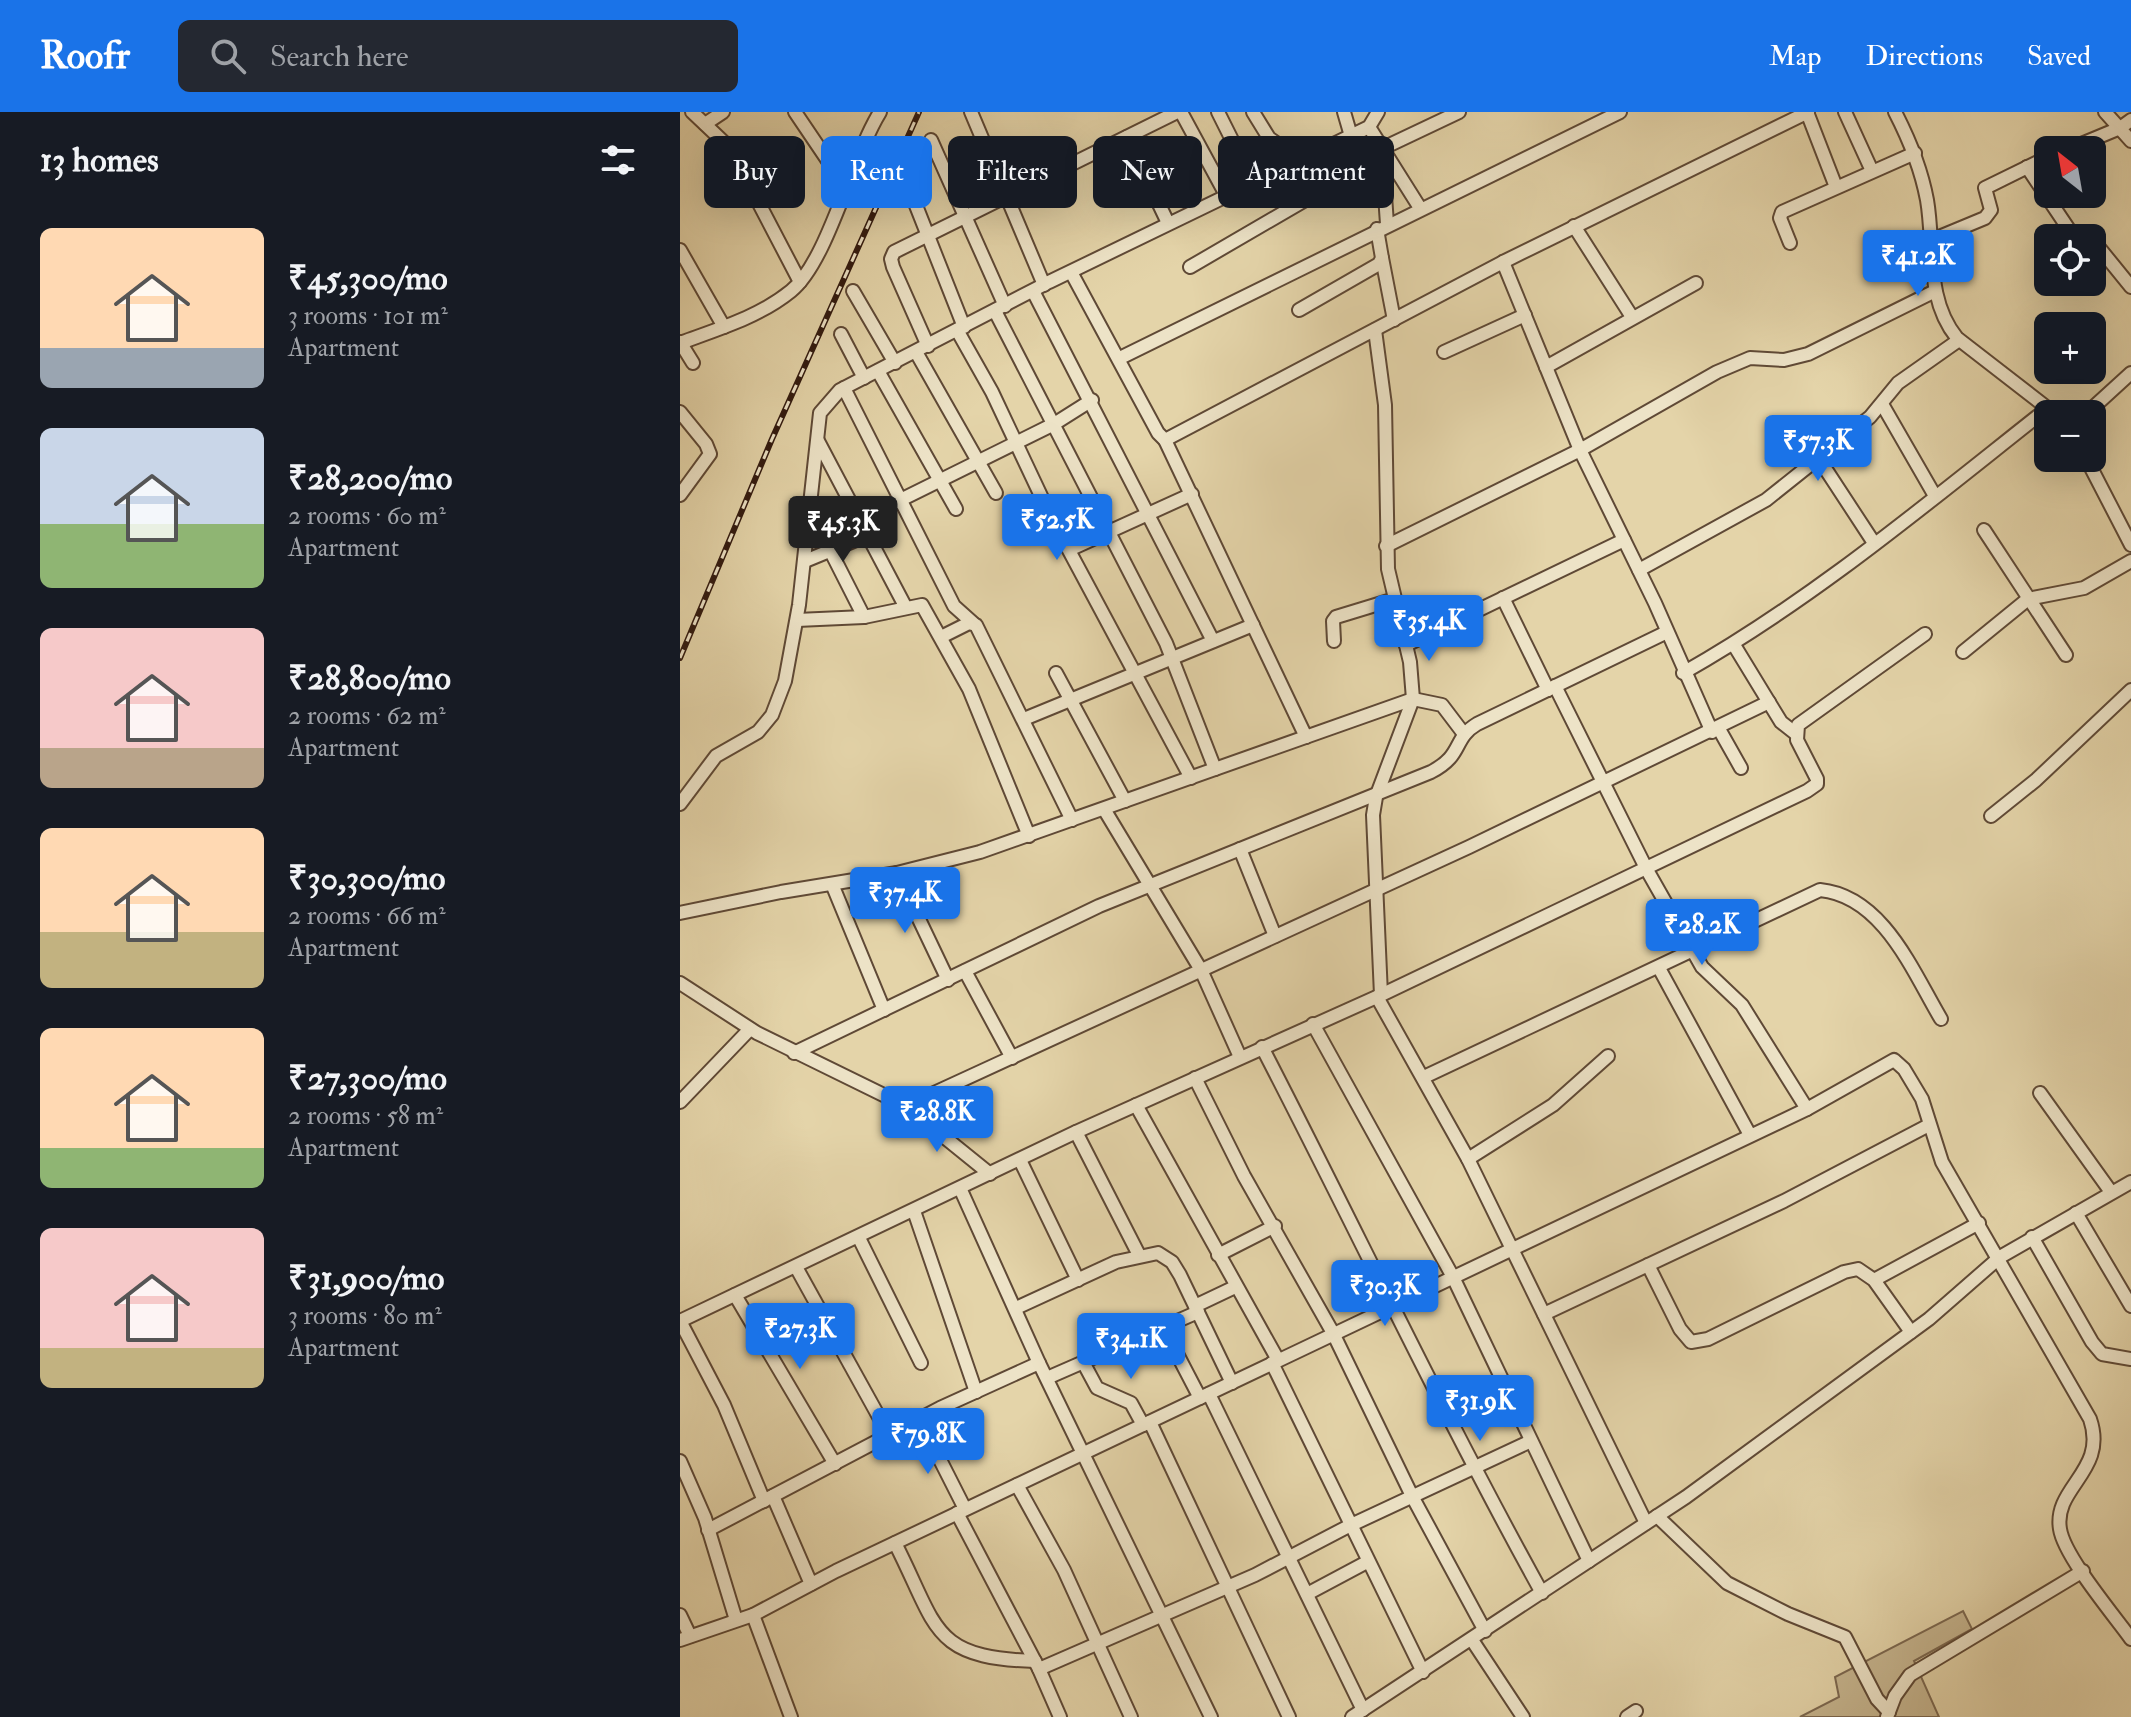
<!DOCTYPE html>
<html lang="en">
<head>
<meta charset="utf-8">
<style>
	body { margin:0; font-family:"IM FELL Double Pica",serif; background:#242831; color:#f1f3f6; height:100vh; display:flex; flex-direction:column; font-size:30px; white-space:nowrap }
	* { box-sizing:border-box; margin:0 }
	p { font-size:26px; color:#9ea1a6 }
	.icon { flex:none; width:44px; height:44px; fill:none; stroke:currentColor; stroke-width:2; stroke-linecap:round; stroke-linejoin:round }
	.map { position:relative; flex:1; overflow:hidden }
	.details { display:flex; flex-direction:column; background:#171b24; width:680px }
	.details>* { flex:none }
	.banner { position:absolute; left:24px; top:24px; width:760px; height:72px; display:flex; gap:16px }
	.needle { width:52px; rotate:329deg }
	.fabs { position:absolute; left:1354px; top:24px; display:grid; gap:16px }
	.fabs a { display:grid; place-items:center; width:72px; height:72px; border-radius:12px; background:#171b24; box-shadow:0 8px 32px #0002; font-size:40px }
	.price { position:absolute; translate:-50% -68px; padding:0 18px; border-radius:8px; background:#1a73e8; color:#fff; font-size:26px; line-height:52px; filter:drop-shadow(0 2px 4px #0008) }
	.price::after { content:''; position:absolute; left:50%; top:48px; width:24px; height:18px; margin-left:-12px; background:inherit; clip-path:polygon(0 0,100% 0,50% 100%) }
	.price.selected { background:#222; color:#fff }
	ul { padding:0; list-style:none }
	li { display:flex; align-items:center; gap:24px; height:200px; padding:0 40px }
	li span { display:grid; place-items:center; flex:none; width:224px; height:160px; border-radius:12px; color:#555 }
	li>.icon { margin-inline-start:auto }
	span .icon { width:96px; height:96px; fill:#fffc; stroke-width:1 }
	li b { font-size:34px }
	h2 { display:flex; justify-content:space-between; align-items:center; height:96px; padding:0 40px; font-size:34px }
	.tag { padding:0 28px; border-radius:12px; background:#171b24; box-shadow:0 8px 32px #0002; font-size:28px; line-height:72px }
	.tag.selected { background:#1a73e8; color:#fff }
	header { display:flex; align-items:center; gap:48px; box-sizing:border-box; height:112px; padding:0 40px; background:#1a73e8; color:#fff }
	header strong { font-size:38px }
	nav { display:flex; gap:44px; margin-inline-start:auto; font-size:28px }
	.search { width:560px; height:72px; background:#242831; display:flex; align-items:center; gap:20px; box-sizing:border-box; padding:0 28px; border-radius:12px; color:#9ea1a6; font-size:30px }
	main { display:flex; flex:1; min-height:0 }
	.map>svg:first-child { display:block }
	.green { fill:#c6b58f; stroke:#7c6850; stroke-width:2 }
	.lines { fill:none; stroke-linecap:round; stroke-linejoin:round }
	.minor-casing { stroke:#5f4936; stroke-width:16 }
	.minor { stroke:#ede3c7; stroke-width:12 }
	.rail-casing { stroke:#331b10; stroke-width:6 }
	.rail { stroke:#ede3c7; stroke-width:3; stroke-dasharray:9; stroke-linecap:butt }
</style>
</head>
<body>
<header>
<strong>Roofr</strong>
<div class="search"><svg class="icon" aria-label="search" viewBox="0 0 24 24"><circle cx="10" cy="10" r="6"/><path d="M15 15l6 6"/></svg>Search here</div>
<nav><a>Map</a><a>Directions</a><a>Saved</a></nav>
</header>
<main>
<section class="details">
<h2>13 homes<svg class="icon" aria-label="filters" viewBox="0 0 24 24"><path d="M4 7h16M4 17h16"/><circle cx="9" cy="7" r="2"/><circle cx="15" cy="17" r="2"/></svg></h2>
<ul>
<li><span style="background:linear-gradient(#ffd9b3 75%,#9aa5b1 0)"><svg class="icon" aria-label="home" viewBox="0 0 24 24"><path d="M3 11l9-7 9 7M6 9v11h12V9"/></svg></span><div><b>₹45,300/mo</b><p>3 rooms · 101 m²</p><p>Apartment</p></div></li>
<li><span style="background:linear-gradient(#c9d6e8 60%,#8fb573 0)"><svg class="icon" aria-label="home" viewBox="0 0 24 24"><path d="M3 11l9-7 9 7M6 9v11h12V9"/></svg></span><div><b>₹28,200/mo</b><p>2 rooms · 60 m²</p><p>Apartment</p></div></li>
<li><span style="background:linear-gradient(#f6c9c9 75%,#b9a48a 0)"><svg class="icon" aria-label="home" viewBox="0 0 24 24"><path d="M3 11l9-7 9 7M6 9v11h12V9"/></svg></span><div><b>₹28,800/mo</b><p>2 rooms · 62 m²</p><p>Apartment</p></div></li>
<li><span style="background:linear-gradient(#ffd9b3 65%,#c2b280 0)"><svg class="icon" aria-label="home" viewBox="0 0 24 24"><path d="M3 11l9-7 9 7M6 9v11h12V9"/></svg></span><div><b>₹30,300/mo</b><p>2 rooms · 66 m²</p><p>Apartment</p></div></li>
<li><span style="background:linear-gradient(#ffd9b3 75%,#8fb573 0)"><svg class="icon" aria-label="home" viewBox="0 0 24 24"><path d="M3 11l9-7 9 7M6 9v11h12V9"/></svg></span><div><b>₹27,300/mo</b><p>2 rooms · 58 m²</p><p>Apartment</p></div></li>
<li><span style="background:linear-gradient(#f6c9c9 75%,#c2b280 0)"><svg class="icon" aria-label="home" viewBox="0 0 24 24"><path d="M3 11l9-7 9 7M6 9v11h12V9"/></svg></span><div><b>₹31,900/mo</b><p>3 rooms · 80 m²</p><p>Apartment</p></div></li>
</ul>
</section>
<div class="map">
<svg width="1451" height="1605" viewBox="0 0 1451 1605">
	<rect width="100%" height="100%" fill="#e4d4a9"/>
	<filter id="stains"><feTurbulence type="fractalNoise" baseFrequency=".0025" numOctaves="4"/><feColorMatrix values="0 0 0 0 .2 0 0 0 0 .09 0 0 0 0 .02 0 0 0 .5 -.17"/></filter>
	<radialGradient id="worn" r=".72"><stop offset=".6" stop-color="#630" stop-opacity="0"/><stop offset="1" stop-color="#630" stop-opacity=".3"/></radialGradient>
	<polygon class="green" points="1283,1499 1292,1517 1234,1549 1259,1605 1120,1605 1159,1585 1155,1565"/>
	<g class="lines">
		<g class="minor-casing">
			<g id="minor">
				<polyline points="12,0 50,36 120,170"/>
				<polyline points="115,0 165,74"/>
				<polyline points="291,0 364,173"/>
				<polyline points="501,0 546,83"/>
				<polyline points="538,0 555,34"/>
				<polyline points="573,0 589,26 609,40 615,50"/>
				<polyline points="664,0 671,24"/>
				<polyline points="1127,0 1156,75"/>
				<polyline points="1165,0 1192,59"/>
				<path d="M1215,0C1230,29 1241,56 1247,88C1255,134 1245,187 1277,226L1375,302"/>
				<polyline points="1425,0 1451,29"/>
				<polyline points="25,12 43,0"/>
				<polyline points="689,15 740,96"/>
				<polyline points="447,25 488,111"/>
				<polyline points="251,28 325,194"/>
				<polyline points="1387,38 1440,16 1451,8"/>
				<polyline points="702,40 707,112"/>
				<polyline points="1347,55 1392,122 1411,126"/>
				<polyline points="235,91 284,215"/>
				<polyline points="894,114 952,205"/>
				<polyline points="1412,127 1451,175"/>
				<polyline points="1252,128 1305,106 1311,98 1305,76 1368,45"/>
				<polyline points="1110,131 1100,106 1102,100 1235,41"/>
				<polyline points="0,138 44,215"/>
				<polyline points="702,146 714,208"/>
				<polyline points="823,150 900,338 975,491 1032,620"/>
				<polyline points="510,155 675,59 701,37 779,0"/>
				<polyline points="391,160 478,321 485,328 823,150 1128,0"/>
				<polyline points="173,179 215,251"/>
				<polyline points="353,179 533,529"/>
				<polyline points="619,198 699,152 702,146 697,117"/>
				<polyline points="315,199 486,531 535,657"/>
				<polyline points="277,218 312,280 370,403 511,666"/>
				<polyline points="695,218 705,293 708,457 730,550 733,587 696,685 693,703 701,883"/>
				<polyline points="161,222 184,266"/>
				<polyline points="0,230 13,251"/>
				<path d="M0,231C38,217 79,205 111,179C148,149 171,47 200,0"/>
				<polyline points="248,234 213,155 211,147 214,140 497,0"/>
				<polyline points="236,240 316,381"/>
				<polyline points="764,240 845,203"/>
				<polyline points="440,246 940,0"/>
				<polyline points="866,255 1016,171"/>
				<polyline points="198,259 276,397"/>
				<polyline points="164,276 274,494 293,511"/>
				<polyline points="1202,292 1255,384"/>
				<polyline points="0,300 26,332 30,342 0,383"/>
				<polyline points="1406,302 1451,261"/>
				<polyline points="485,328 626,625"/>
				<polyline points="138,329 225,494"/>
				<polyline points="1406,346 1451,433"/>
				<polyline points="1139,347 1194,431"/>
				<polyline points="180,408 374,312 412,288"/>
				<polyline points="1304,418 1386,543"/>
				<polyline points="706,434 900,338 1037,260 1070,246 1104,248 1128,242 1255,179"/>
				<polyline points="391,437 512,382"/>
				<polyline points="150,438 184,505"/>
				<polyline points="125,449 188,423"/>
				<polyline points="959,458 1086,388 1190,305 1218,271 1279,228"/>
				<polyline points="823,486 868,578"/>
				<polyline points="117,508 184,505 242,493 289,577 349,724"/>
				<polyline points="261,525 289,511 296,513 392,708"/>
				<polyline points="654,529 653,509 656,505 715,487"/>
				<polyline points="726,533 944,428"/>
				<polyline points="1054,533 1101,610 1115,621"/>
				<polyline points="1283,540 1348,487 1404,476 1451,449"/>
				<polyline points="376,561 445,689"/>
				<path d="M1003,561C1134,487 1250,389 1368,296"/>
				<polyline points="875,574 967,758 1022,855 1062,893 1127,997"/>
				<polyline points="344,607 573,513"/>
				<polyline points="1039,617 1061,656"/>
				<polyline points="0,692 36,644 78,620 92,603 105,569 119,493 140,301 160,278 369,170 689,15 698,0"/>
				<polyline points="424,697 521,858 560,945"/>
				<polyline points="1311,704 1356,668 1451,578"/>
				<polyline points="560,737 595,824"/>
				<polyline points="217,761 268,868"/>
				<polyline points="152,772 204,898"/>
				<polyline points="0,801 101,780 217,761 300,740 733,587 762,593 784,622"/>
				<polyline points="979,856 1070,1023"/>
				<polyline points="285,859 332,946"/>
				<polyline points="0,871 77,921 226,994 789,735 1089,590"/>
				<polyline points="697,885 788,1047 966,1411"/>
				<polyline points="633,912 773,1165 909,1449"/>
				<path d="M582,935C676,1117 763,1302 862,1481"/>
				<path d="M114,941L419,794L751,660C784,643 772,627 797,612L987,520"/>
				<path d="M744,965L1140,778C1203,784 1233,860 1261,907"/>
				<polyline points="515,966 564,1064 653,1221 732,1384 805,1519"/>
				<polyline points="1360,981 1431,1080"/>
				<polyline points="0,990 70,917"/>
				<polyline points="456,993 598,1248"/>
				<polyline points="226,994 310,1062"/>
				<polyline points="396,1020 459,1143"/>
				<polyline points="788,1047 873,993 928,944"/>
				<polyline points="340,1048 398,1168"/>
				<polyline points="280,1076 359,1251 531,1605"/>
				<polyline points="234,1099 296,1280"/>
				<polyline points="1396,1101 1451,1194"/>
				<polyline points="1352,1125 1412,1230 1422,1242 1451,1247"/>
				<polyline points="179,1126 241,1251"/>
				<polyline points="538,1143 595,1114"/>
				<polyline points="968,1153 1000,1217 1011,1230 1028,1227 1164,1160 1178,1157 1194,1168 1231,1220"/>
				<polyline points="116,1155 209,1323"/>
				<polyline points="1194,1168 1299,1111"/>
				<polyline points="55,1183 155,1352"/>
				<polyline points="515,1194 555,1175"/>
				<polyline points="336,1196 436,1150 478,1141 492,1150 500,1163 552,1271"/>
				<polyline points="864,1202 1104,1089 1249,1013"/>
				<polyline points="0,1209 396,1020 701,883 1127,679 1137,672 1137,667 1117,628 1118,613 1245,522"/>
				<polyline points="0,1209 44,1293 84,1389"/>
				<polyline points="483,1215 520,1286"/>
				<polyline points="403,1250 417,1276 451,1291 463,1313"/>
				<polyline points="592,1251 743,1560"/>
				<polyline points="367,1266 518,1200"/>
				<polyline points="529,1282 683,1598"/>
				<polyline points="470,1310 609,1605"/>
				<polyline points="231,1312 246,1320 285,1397"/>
				<polyline points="0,1349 25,1406 56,1508"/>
				<polyline points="337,1373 384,1458 451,1605"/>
				<polyline points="93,1384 131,1472"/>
				<polyline points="277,1401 359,1557 380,1605"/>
				<polyline points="977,1404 1047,1471 1108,1502 1165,1525 1197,1587 1209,1600"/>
				<polyline points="28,1418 260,1296 359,1251"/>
				<path d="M215,1431C258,1515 250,1546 355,1549"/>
				<polyline points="627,1482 687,1450"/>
				<polyline points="0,1503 10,1524"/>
				<polyline points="73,1503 111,1605"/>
				<path d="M0,1528L73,1503L156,1459L1127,997L1214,948L1224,957L1242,987L1262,1050L1410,1307C1428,1359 1373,1375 1380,1417C1384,1444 1433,1502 1451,1527"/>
				<polyline points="792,1528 843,1605"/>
				<polyline points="359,1557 575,1463 669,1414 851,1329"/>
				<polyline points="672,1605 1006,1385 1249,1207 1320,1145 1451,1070"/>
				<polyline points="947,1605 956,1599"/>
				<polyline points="1207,1605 1215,1584 1230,1563 1403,1459"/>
			</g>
		</g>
		<use href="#minor" class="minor"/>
		<g class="rail-casing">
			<polyline id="rail" points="0,546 92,327 239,0"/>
		</g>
		<use href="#rail" class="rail"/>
	</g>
	<rect width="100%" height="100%" filter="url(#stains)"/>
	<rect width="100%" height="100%" fill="url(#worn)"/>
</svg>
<div class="fabs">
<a><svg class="needle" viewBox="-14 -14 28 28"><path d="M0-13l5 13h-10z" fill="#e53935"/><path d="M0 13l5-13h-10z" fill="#9ea1a6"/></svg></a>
<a><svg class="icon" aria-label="locate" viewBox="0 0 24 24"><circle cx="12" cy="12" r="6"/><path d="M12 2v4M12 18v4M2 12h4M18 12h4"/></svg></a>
<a>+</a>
<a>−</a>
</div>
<b class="price" style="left:1238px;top:186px">₹41.2K</b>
<b class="price" style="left:1138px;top:371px">₹57.3K</b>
<b class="price" style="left:377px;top:450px">₹52.5K</b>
<b class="price selected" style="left:163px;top:452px">₹45.3K</b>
<b class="price" style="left:749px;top:551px">₹35.4K</b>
<b class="price" style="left:225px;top:823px">₹37.4K</b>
<b class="price" style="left:1022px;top:855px">₹28.2K</b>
<b class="price" style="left:257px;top:1042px">₹28.8K</b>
<b class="price" style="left:705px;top:1216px">₹30.3K</b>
<b class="price" style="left:120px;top:1259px">₹27.3K</b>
<b class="price" style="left:451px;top:1269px">₹34.1K</b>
<b class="price" style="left:800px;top:1331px">₹31.9K</b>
<b class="price" style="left:248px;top:1364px">₹79.8K</b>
<div class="banner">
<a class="tag">Buy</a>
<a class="tag selected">Rent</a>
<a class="tag">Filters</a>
<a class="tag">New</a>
<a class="tag">Apartment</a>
</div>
</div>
</main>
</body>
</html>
